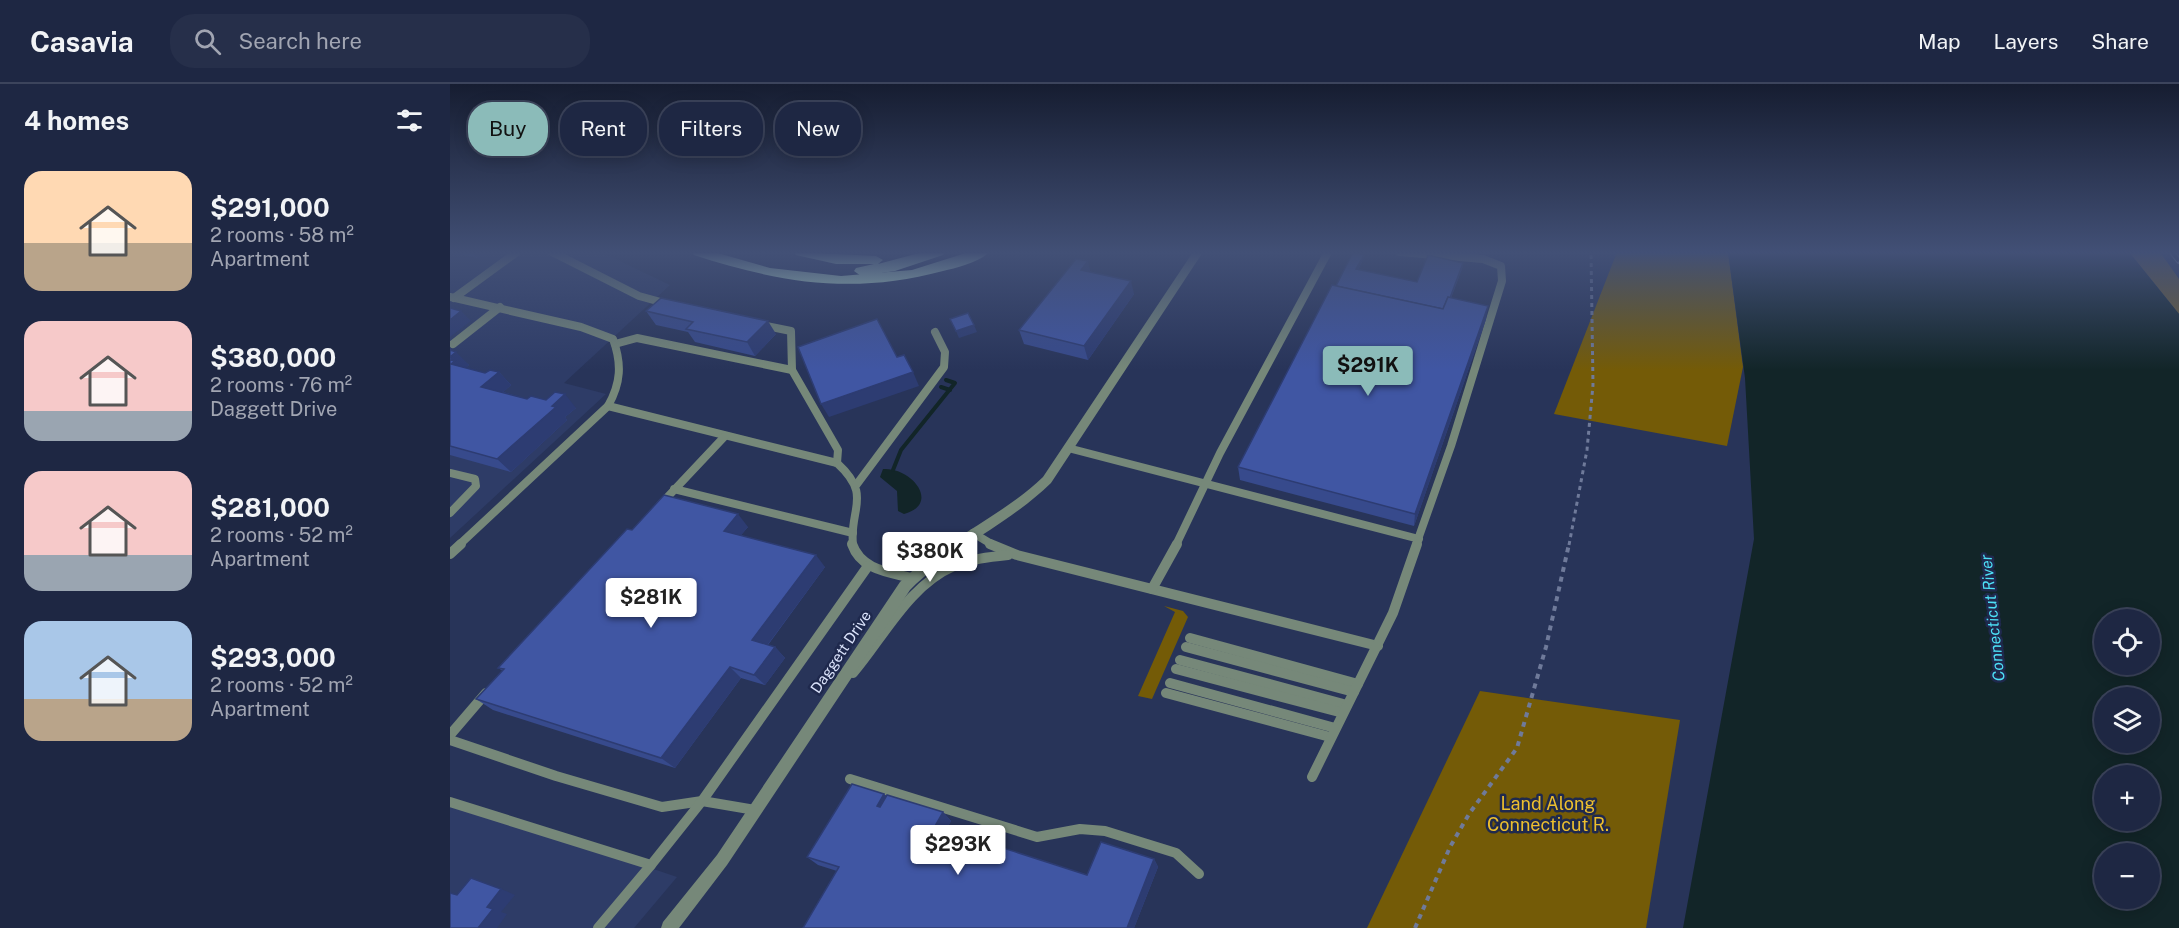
<!DOCTYPE html>
<html lang="en">
<head>
<meta charset="utf-8">
<style>
	body { margin:0; font-family:"Public Sans",sans-serif; background:#262f4a; color:#f1f3f6; height:100vh; display:flex; flex-direction:column; font-size:22px; white-space:nowrap }
	* { box-sizing:border-box; margin:0 }
	p { font-size:20px; color:#a1a5b2 }
	.icon { flex:none; width:33px; height:33px; fill:none; stroke:currentColor; stroke-width:2; stroke-linecap:round; stroke-linejoin:round }
	.map { position:relative; flex:1; overflow:hidden }
	.side { display:flex; flex-direction:column; background:#1e2743; width:450px }
	.side>* { flex:none }
	.banner { position:absolute; left:18px; top:18px; width:570px; height:54px; display:flex; gap:12px }
	.fabs { position:absolute; left:1644px; top:525px; display:grid; gap:12px }
	.fabs a { display:grid; place-items:center; width:66px; height:66px; border-radius:50%; background:#1e2743; box-shadow:0 3px 15px #0003,0 0 0 2px #3c445c; font-size:30px }
	.price { position:absolute; translate:-50% -51px; padding:0 14px; border-radius:6px; background:#fff; color:#222; font-size:20px; line-height:39px; filter:drop-shadow(0 2px 3px #0008) }
	.price::after { content:''; position:absolute; left:50%; top:36px; width:18px; height:14px; margin-left:-9px; background:inherit; clip-path:polygon(0 0,100% 0,50% 100%) }
	.price.on { background:#8bbbb9; color:#111 }
	ul { padding:0; list-style:none }
	li { display:flex; align-items:center; gap:18px; height:150px; padding:0 24px }
	li span { display:grid; place-items:center; flex:none; width:168px; height:120px; border-radius:18px; color:#555 }
	li>.icon { margin-inline-start:auto }
	span .icon { width:72px; height:72px; fill:#fffc; stroke-width:1 }
	li b { font-size:26px }
	h2 { display:flex; justify-content:space-between; align-items:center; height:72px; padding:0 24px; font-size:26px }
	.chip { padding:0 21px; border-radius:24px; background:#1e2743; box-shadow:0 3px 15px #0003,0 0 0 2px #3c445c; font-size:21px; line-height:54px }
	.chip.on { background:#8bbbb9; color:#111 }
	header { display:flex; align-items:center; gap:36px; box-sizing:border-box; height:84px; padding:0 30px; background:#1e2743; border-bottom:2px solid #3c445c }
	header strong { font-size:28px }
	nav { display:flex; gap:33px; margin-inline-start:auto; font-size:21px }
	.search { width:420px; height:54px; background:#262f4a; display:flex; align-items:center; gap:15px; box-sizing:border-box; padding:0 21px; border-radius:24px; color:#a1a5b2; font-size:22px }
	main { display:flex; flex:1; min-height:0 }
	.map>svg:first-child { display:block }
	.built { fill:#2e3c67 }
	.green { fill:#745b07 }
	.forest { fill:#715e29 }
	.water { fill:#122528; fill-rule:evenodd }
	.lines { fill:none; stroke-linecap:round; stroke-linejoin:round }
	.stream { stroke:#122528; stroke-width:4 }
	.path-far1 { stroke:#6f7a9a; stroke-width:3; stroke-dasharray:4 4; stroke-linecap:butt }
	.path { stroke:#6f7a9a; stroke-width:4; stroke-dasharray:5 5; stroke-linecap:butt }
	.service-far1 { stroke:#768879; stroke-width:8 }
	.service { stroke:#768879; stroke-width:10 }
	.minor { fill:#768879; fill-rule:evenodd }
	.motorway { fill:#cefad5; fill-rule:evenodd }
	.rail-casing { stroke:#abb4cf; stroke-width:6 }
	.rail { stroke:#1f294d; stroke-width:4; stroke-dasharray:12; stroke-linecap:butt }
	.wall { fill:#374a8c }
	.shaded-wall { fill:#2d3c72 }
	.building { fill:#4056a3; stroke:#2d3c72; stroke-width:1.5 }
	.labels { text-anchor:middle; stroke-width:5; stroke-linejoin:round; paint-order:stroke }
	.street-label { font-size:15px; fill:#dbe3fb; stroke:#1f294d }
	.water-label { font-size:16px; font-style:italic; fill:#4de0f7; stroke:#1f294d }
	.near-park-label { font-size:18px; fill:#edbf2e; stroke:#1f294d }
</style>
</head>
<body>
<header>
<strong>Casavia</strong>
<div class="search"><svg class="icon" aria-label="search" viewBox="0 0 24 24"><circle cx="10" cy="10" r="6"/><path d="M15 15l6 6"/></svg>Search here</div>
<nav><a>Map</a><a>Layers</a><a>Share</a></nav>
</header>
<main>
<section class="side">
<h2>4 homes<svg class="icon" aria-label="filters" viewBox="0 0 24 24"><path d="M4 7h16M4 17h16"/><circle cx="9" cy="7" r="2"/><circle cx="15" cy="17" r="2"/></svg></h2>
<ul>
<li><span style="background:linear-gradient(#ffd9b3 60%,#b9a48a 0)"><svg class="icon" aria-label="home" viewBox="0 0 24 24"><path d="M3 11l9-7 9 7M6 9v11h12V9"/></svg></span><div><b>$291,000</b><p>2 rooms · 58 m²</p><p>Apartment</p></div></li>
<li><span style="background:linear-gradient(#f6c9c9 75%,#9aa5b1 0)"><svg class="icon" aria-label="home" viewBox="0 0 24 24"><path d="M3 11l9-7 9 7M6 9v11h12V9"/></svg></span><div><b>$380,000</b><p>2 rooms · 76 m²</p><p>Daggett Drive</p></div></li>
<li><span style="background:linear-gradient(#f6c9c9 70%,#9aa5b1 0)"><svg class="icon" aria-label="home" viewBox="0 0 24 24"><path d="M3 11l9-7 9 7M6 9v11h12V9"/></svg></span><div><b>$281,000</b><p>2 rooms · 52 m²</p><p>Apartment</p></div></li>
<li><span style="background:linear-gradient(#a9c7e8 65%,#b9a48a 0)"><svg class="icon" aria-label="home" viewBox="0 0 24 24"><path d="M3 11l9-7 9 7M6 9v11h12V9"/></svg></span><div><b>$293,000</b><p>2 rooms · 52 m²</p><p>Apartment</p></div></li>
</ul>
</section>
<div class="map">
<svg width="1729" height="844" viewBox="0 0 1729 844">
	<rect width="100%" height="100%" fill="#283459"/>
	<g class="built">
		<polygon points="0,168 151,168 220,201 114,299 156,310 0,454"/>
		<polygon points="0,716 227,793 184,844 0,844"/>
	</g>
	<g class="green">
		<polygon points="1167,168 1278,168 1293,283 1277,362 1104,330"/>
		<polygon points="714,522 733,527 738,533 702,615 688,612 725,528"/>
		<polygon points="1030,607 1230,636 1196,844 917,844"/>
	</g>
	<polygon class="forest" points="1679,168 1710,168 1729,195 1729,230"/>
	<g class="water">
		<path d="M1278,168H1679L1729,230V844H1233L1304,455L1295,294ZM1654,536H1700V580H1654ZM1654,614H1700V658H1654ZM1654,692H1700V736H1654ZM1654,770H1700V814H1654Z"/>
		<path d="M433,385C462,383 491,420 454,430L448,427L447,407L430,393Z"/>
	</g>
	<g class="lines">
		<g class="stream">
			<polyline points="491,303 500,306"/>
			<polyline points="443,386 451,366 505,299 496,296"/>
		</g>
		<polyline class="path-far1" points="1119,461 1137,366 1143,301 1141,168"/>
		<polyline class="path" points="965,844 1000,763 1019,730 1067,664 1096,563 1119,460"/>
		<g class="service-far1">
			<polyline points="102,168 189,212 218,220"/>
			<polyline points="950,168 1033,175 1051,182 1052,197 1001,362 966,461"/>
			<path d="M0,213L131,243L163,255C172,280 171,299 158,322L9,461"/>
			<polyline points="4,214 67,168"/>
			<polyline points="311,241 341,247 342,286"/>
			<polyline points="3,260 50,223"/>
			<polyline points="165,260 187,254 342,286 388,366 387,379"/>
			<path d="M158,322L387,379C423,412 399,424 403,461"/>
			<polyline points="618,364 969,455"/>
			<polyline points="0,389 25,395 26,402 0,429"/>
			<polyline points="407,400 494,283 495,268 485,248"/>
			<polyline points="224,405 403,449"/>
			<polyline points="210,421 275,352"/>
			<polyline points="523,449 543,461"/>
			<polyline points="726,461 770,369 878,168"/>
		</g>
		<g class="service">
			<path d="M402,460C411,486 438,488 462,494"/>
			<polyline points="540,460 567,471 928,562"/>
			<polyline points="0,470 11,460"/>
			<polyline points="702,505 727,460"/>
			<polyline points="740,554 908,600"/>
			<polyline points="736,563 904,608"/>
			<polyline points="730,576 897,621"/>
			<polyline points="726,585 893,629"/>
			<path d="M403,589C433,554 459,501 504,482C521,475 539,473 558,471"/>
			<polyline points="720,599 885,644"/>
			<polyline points="716,609 880,653"/>
			<polyline points="0,651 36,609"/>
			<polyline points="0,656 106,692 212,723 252,717 305,726"/>
			<polyline points="862,693 943,529 967,460"/>
			<polyline points="400,695 587,753 630,745 655,747 726,769 749,790"/>
			<polyline points="0,718 201,781 252,717 418,482"/>
			<polyline points="148,844 201,781"/>
		</g>
		<path class="minor" d="M743,168H753L601,399C558,441 502,464 460,506L277,781L229,844H211L213,838L267,771L450,498C493,456 550,434 593,393Z"/>
		<g class="motorway">
			<path d="M242,168H264L320,184L391,192L462,186L519,168H539C530,178 506,184 493,187C404,211 330,199 244,171Z"/>
			<polygon points="344,168 426,172 433,176 428,180 473,168 495,168 493,171 445,187 411,192 404,187 406,184 424,180 386,180 346,171"/>
		</g>
		<g class="rail-casing">
			<polyline id="rail" points="1722,168 1729,177"/>
		</g>
		<use href="#rail" class="rail"/>
	</g>
	<g class="wall">
		<polygon points="0,168 42,168 36,172 28,174 13,171 10,172 0,169"/>
		<polygon points="914,174 908,186 967,198 1013,182 1001,214 1036,235 964,442 790,396 788,383"/>
		<polygon points="640,188 684,210 638,276 574,260 569,246"/>
		<polygon points="196,227 326,250 305,272 245,258 238,248 206,241"/>
		<polygon points="0,266 19,281 15,284 35,289 49,288 61,301 53,308 77,315 126,324 115,333 117,336 61,388 0,371"/>
		<polygon points="298,443 291,451 375,483 318,561 325,563 335,574 315,601 291,594 225,684 43,626 26,615 53,587 48,584 182,446"/>
		<polygon points="434,710 436,712 493,728 501,737 496,746 637,791 704,775 708,783 684,844 387,787 368,781 357,773"/>
	</g>
	<g class="shaded-wall">
		<polygon points="6,168 10,168 13,171 10,172"/>
		<polygon points="22,168 42,168 36,172 28,174"/>
		<polygon points="914,171 914,174 906,189 906,185"/>
		<polygon points="638,177 641,191 631,186"/>
		<polygon points="681,197 684,210 638,276 634,262"/>
		<polygon points="1038,222 1036,235 964,442 965,430"/>
		<polygon points="11,227 21,237 0,253 0,236"/>
		<polygon points="318,237 326,250 305,272 297,258"/>
		<polygon points="524,241 527,248 509,254 506,247"/>
		<polygon points="6,268 19,281 13,286 1,280 0,273"/>
		<polygon points="49,288 61,301 44,316 31,303"/>
		<polygon points="463,288 469,302 379,333 371,320"/>
		<polygon points="115,310 126,324 115,333 117,336 61,388 47,375"/>
		<polygon points="288,430 298,443 284,459 274,447"/>
		<polygon points="366,471 375,483 313,567 302,556"/>
		<polygon points="325,563 335,574 315,601 304,591"/>
		<polygon points="280,583 291,594 225,684 211,674"/>
		<polygon points="434,710 443,719 436,731 427,722"/>
		<polygon points="493,728 501,737 493,751 485,742"/>
		<polygon points="704,775 708,783 684,844 677,844"/>
		<polygon points="51,805 65,811 51,828 57,830 47,844 28,844 37,823"/>
	</g>
	<g class="building">
		<polygon points="903,168 914,171 906,185 967,198 978,171 1013,179 1000,214 998,213 993,225 886,202"/>
		<polygon points="626,175 638,177 631,186 681,197 634,262 569,246"/>
		<polygon points="882,201 993,225 998,213 1038,222 965,430 788,383"/>
		<polygon points="211,214 318,237 297,258 236,245 243,238 196,227"/>
		<polygon points="0,224 11,227 0,236"/>
		<polygon points="518,229 524,241 506,247 500,235"/>
		<polygon points="427,235 447,273 454,271 463,288 371,320 348,263"/>
		<polygon points="0,266 6,268 0,273"/>
		<polygon points="0,276 5,277 1,280 35,289 40,286 49,288 31,303 77,315 81,312 96,316 105,308 115,310 102,322 106,323 47,375 0,362"/>
		<polygon points="214,411 288,430 274,447 366,471 302,556 325,563 304,591 280,583 211,674 26,615 54,585 48,584 177,445 182,446"/>
		<polygon points="402,700 434,710 427,722 430,723 437,711 493,728 485,742 637,791 651,758 704,775 677,844 353,844 389,783 357,773"/>
		<polygon points="21,794 51,805 37,823 43,825 28,844 0,844 0,809 7,811"/>
	</g>
	<linearGradient id="sky" x2="0" y2="1"><stop stop-color="#161d31"/><stop offset="0.59" stop-color="#425076"/><stop offset="1" stop-color="#425076" stop-opacity="0"/></linearGradient>
	<rect width="1729" height="286" fill="url(#sky)"/>
	<g class="labels">
		<g class="street-label">
			<text transform="translate(391 568) rotate(-56)" y="5">Daggett Drive</text>
		</g>
		<g class="water-label">
			<text transform="translate(1542 534) rotate(-96)" y="6">Connecticut River</text>
		</g>
		<g class="near-park-label">
			<text x="1098" y="726">Land Along<tspan x="1098" dy="21">Connecticut R.</tspan></text>
		</g>
	</g>
</svg>
<div class="fabs">
<a><svg class="icon" aria-label="locate" viewBox="0 0 24 24"><circle cx="12" cy="12" r="6"/><path d="M12 2v4M12 18v4M2 12h4M18 12h4"/></svg></a>
<a><svg class="icon" aria-label="layers" viewBox="0 0 24 24"><path d="M12 4l9 5-9 5-9-5zM3 14l9 5 9-5"/></svg></a>
<a>+</a>
<a>−</a>
</div>
<b class="price on" style="left:918px;top:313px">$291K</b>
<b class="price" style="left:480px;top:499px">$380K</b>
<b class="price" style="left:201px;top:545px">$281K</b>
<b class="price" style="left:508px;top:792px">$293K</b>
<div class="banner">
<a class="chip on">Buy</a>
<a class="chip">Rent</a>
<a class="chip">Filters</a>
<a class="chip">New</a>
</div>
</div>
</main>
</body>
</html>
